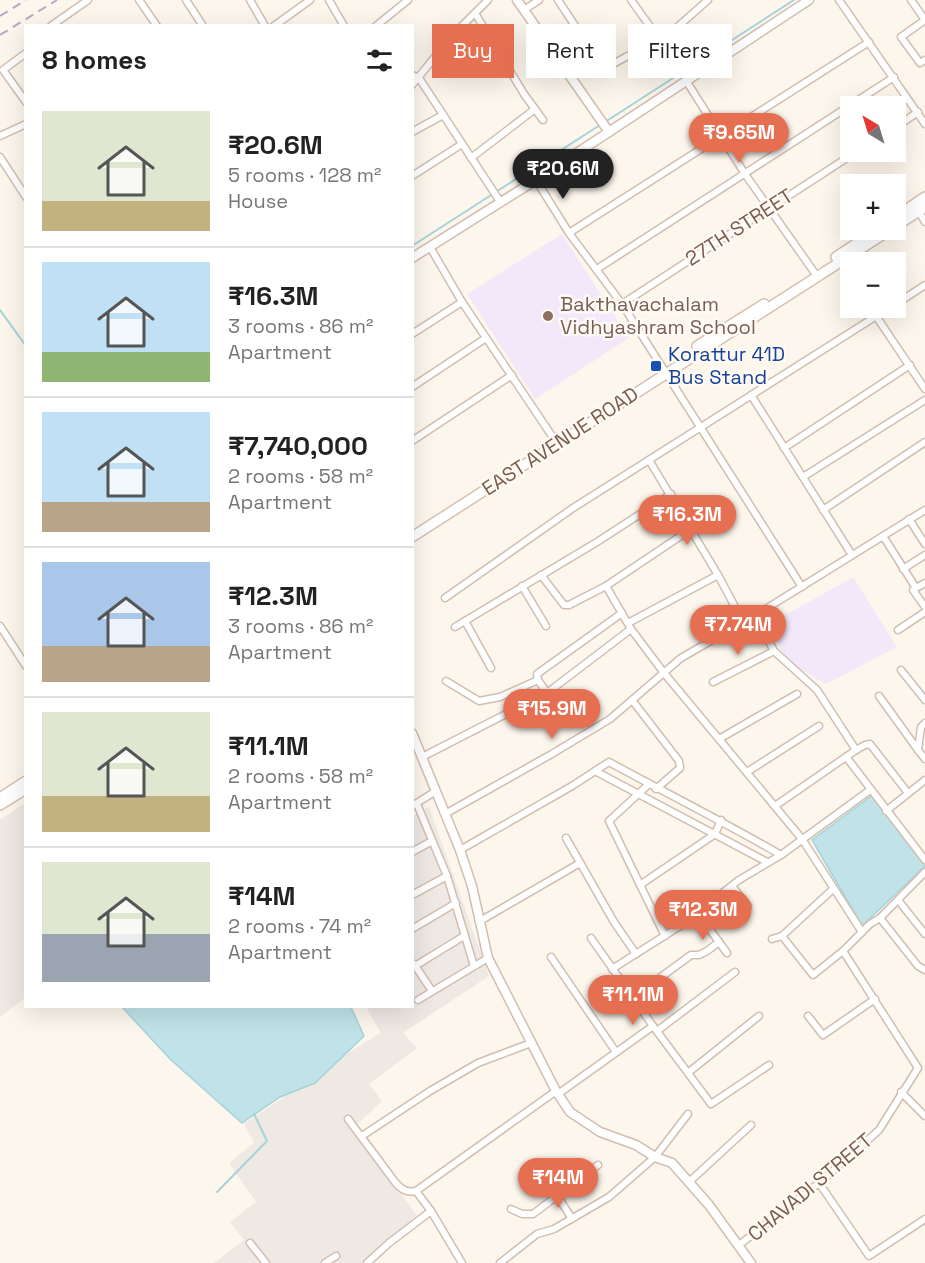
<!DOCTYPE html>
<html lang="en">
<head>
<meta charset="utf-8">
<style>
	body { margin:0; font-family:"Space Grotesk",sans-serif; background:#f6f6f6; color:#222; height:100vh; display:flex; flex-direction:column; font-size:22px; white-space:nowrap }
	* { box-sizing:border-box; margin:0 }
	p { font-size:20px; color:#767676 }
	.icon { flex:none; width:33px; height:33px; fill:none; stroke:currentColor; stroke-width:2; stroke-linecap:round; stroke-linejoin:round }
	.map { position:relative; flex:1; overflow:hidden }
	.details { position:absolute; left:24px; top:24px; width:390px; height:984px; display:flex; flex-direction:column; background:#fff; border-radius:0px; box-shadow:0 6px 24px #0002 }
	.details>* { flex:none }
	.top-card { position:absolute; left:432px; top:24px; width:402px; height:54px; display:flex; gap:12px }
	.needle { width:39px; rotate:322deg }
	.controls { position:absolute; left:840px; top:96px; display:grid; gap:12px }
	.controls a { display:grid; place-items:center; width:66px; height:66px; border-radius:0px; background:#fff; box-shadow:0 6px 24px #0002; font-size:30px }
	.price { position:absolute; translate:-50% -51px; padding:0 14px; border-radius:21px; background:#e76f51; color:#fff; font-size:20px; line-height:39px; filter:drop-shadow(0 2px 3px #0008) }
	.price::after { content:''; position:absolute; left:50%; top:36px; width:18px; height:14px; margin-left:-9px; background:inherit; clip-path:polygon(0 0,100% 0,50% 100%) }
	.price.active { background:#222; color:#fff }
	ul { padding:0; list-style:none }
	li { display:flex; align-items:center; gap:18px; height:150px; padding:0 18px }
	li+li { border-top:2px solid #e0e0e0 }
	li span { display:grid; place-items:center; flex:none; width:168px; height:120px; border-radius:0px; color:#555 }
	li>.icon { margin-inline-start:auto }
	span .icon { width:72px; height:72px; fill:#fffc; stroke-width:1 }
	li b { font-size:26px }
	h2 { display:flex; justify-content:space-between; align-items:center; height:72px; padding:0 18px; font-size:26px }
	.pill { padding:0 21px; border-radius:0px; background:#fff; box-shadow:0 6px 24px #0002; font-size:21px; line-height:54px }
	.pill.active { background:#e76f51; color:#fff }
	.map>svg:first-child { display:block }
	.industrial { fill:#efe9e4 }
	.education { fill:#f3e8fa }
	.water { fill:#bfe3e8; stroke:#a5d3da; stroke-width:1.5 }
	.lines { fill:none; stroke-linecap:round; stroke-linejoin:round }
	.stream { stroke:#a5d3da; stroke-width:2 }
	.minor-casing { stroke:#d1beb0; stroke-width:9 }
	.tertiary-casing { stroke:#d1beb0; stroke-width:11 }
	.secondary-casing { stroke:#d6c0b0; stroke-width:12 }
	.minor { stroke:#fff; stroke-width:6 }
	.tertiary { stroke:#fff; stroke-width:8 }
	.secondary { stroke:#fff; stroke-width:9 }
	.rail { stroke:#b9a8c9; stroke-width:2; stroke-dasharray:9 6; stroke-linecap:butt }
	.education-dot { fill:#8d6e63; stroke:#fffaf3; stroke-width:2 }
	.transit-dot { fill:#1a4fb4; stroke:#fffaf3; stroke-width:2 }
	.labels { text-anchor:middle; stroke-width:5; stroke-linejoin:round; paint-order:stroke }
	.street-label { font-size:20px; fill:#7a5c4d; stroke:#fffaf3 }
	.education-label { font-size:20px; fill:#785e54; stroke:#fffaf3; text-anchor:start }
	.transit-label { font-size:20px; fill:#164399; stroke:#fffaf3; text-anchor:start }
</style>
</head>
<body>
<div class="map">
<svg width="925" height="1263" viewBox="0 0 925 1263">
	<rect width="100%" height="100%" fill="#fdf6ec"/>
	<g class="industrial">
		<polygon points="25,803 25,998 0,1017 0,820"/>
		<polygon points="429,807 489,976 403,1033 417,1048 369,1084 382,1101 351,1130 417,1215 365,1263 214,1263 244,1240 230,1222 256,1202 229,1163 254,1143 244,1124 357,1047 381,1033 366,1007 412,1006 413,816"/>
	</g>
	<g class="education">
		<polygon points="562,234 629,338 535,399 467,294"/>
		<polygon points="853,577 897,647 826,684 787,662 768,625"/>
	</g>
	<g class="water">
		<polygon points="874,794 925,861 925,866 862,926 812,840"/>
		<polygon points="122,1007 351,1007 364,1036 315,1083 280,1097 242,1123 170,1059"/>
	</g>
	<g class="lines">
		<g class="stream">
			<polyline points="605,122 794,0"/>
			<polyline points="412,246 600,125"/>
			<polyline points="0,310 26,346"/>
			<polyline points="217,1192 267,1141 254,1114"/>
		</g>
		<g class="minor-casing">
			<g id="minor">
				<polyline points="139,0 157,26"/>
				<polyline points="186,0 203,26"/>
				<polyline points="250,0 265,26"/>
				<polyline points="329,0 344,26"/>
				<polyline points="558,0 589,47"/>
				<polyline points="631,0 659,39"/>
				<polyline points="839,0 925,124"/>
				<polyline points="911,0 925,20 901,37 920,63 925,60"/>
				<polyline points="524,10 539,0"/>
				<polyline points="475,13 524,94 543,120"/>
				<polyline points="51,26 88,0"/>
				<polyline points="274,26 310,0"/>
				<polyline points="376,26 408,0"/>
				<polyline points="26,53 3,70 26,102"/>
				<polyline points="412,75 419,78 501,203"/>
				<polyline points="570,75 600,57 605,59 610,64 615,63 674,30 708,0"/>
				<polyline points="687,82 745,174 814,272"/>
				<polyline points="412,85 453,35 488,0"/>
				<polyline points="896,127 918,112"/>
				<polyline points="412,132 443,115"/>
				<polyline points="0,136 26,124"/>
				<polyline points="0,157 26,197"/>
				<polyline points="471,158 535,109"/>
				<polyline points="412,176 462,144"/>
				<polyline points="536,180 569,233 622,304 802,587"/>
				<polyline points="918,210 925,222"/>
				<polyline points="569,233 869,42"/>
				<polyline points="430,247 462,302 554,439"/>
				<polyline points="597,269 894,77"/>
				<polyline points="622,304 856,152"/>
				<polyline points="896,304 925,285"/>
				<polyline points="876,316 925,389"/>
				<polyline points="412,334 462,302"/>
				<polyline points="412,387 486,338"/>
				<polyline points="751,395 852,555"/>
				<polyline points="412,441 512,375"/>
				<polyline points="784,448 910,365"/>
				<polyline points="649,460 718,575 743,622"/>
				<polyline points="803,477 925,400"/>
				<polyline points="823,510 925,442"/>
				<polyline points="909,519 925,544"/>
				<polyline points="883,536 916,588 925,583"/>
				<polyline points="903,569 925,555"/>
				<polyline points="541,575 564,605 569,605 606,586 691,529"/>
				<polyline points="522,586 546,626"/>
				<polyline points="606,586 631,629 664,673 802,839 862,932"/>
				<polyline points="913,590 925,607"/>
				<polyline points="445,598 573,508 889,308"/>
				<polyline points="755,615 774,651 817,690 856,750 775,806"/>
				<polyline points="465,621 491,668"/>
				<polyline points="628,623 718,575"/>
				<polyline points="0,626 26,666"/>
				<polyline points="455,627 597,542 671,494"/>
				<polyline points="898,630 925,612"/>
				<polyline points="901,670 925,700"/>
				<polyline points="446,681 479,701 500,697 538,680"/>
				<polyline points="713,682 774,651"/>
				<polyline points="547,693 538,680 537,674 622,613"/>
				<polyline points="879,696 918,750"/>
				<polyline points="632,700 679,761 680,768 656,789"/>
				<polyline points="925,723 921,727 918,750 925,759"/>
				<polyline points="719,739 797,694"/>
				<polyline points="856,750 865,745 870,744 908,793"/>
				<polyline points="424,756 547,693 631,629"/>
				<polyline points="847,758 925,860"/>
				<polyline points="595,771 767,862"/>
				<polyline points="747,772 819,726"/>
				<polyline points="649,784 609,821 665,936"/>
				<polyline points="417,804 447,876 474,966"/>
				<polyline points="412,806 436,791"/>
				<polyline points="886,811 925,780"/>
				<polyline points="445,814 550,755 610,719 681,658 764,610 925,510"/>
				<polyline points="566,838 614,922 636,954"/>
				<path d="M460,850L572,786L609,762C666,793 724,822 781,855L870,790"/>
				<polyline points="412,852 432,841"/>
				<polyline points="640,885 715,834 721,820"/>
				<polyline points="732,886 748,906"/>
				<polyline points="412,895 447,876"/>
				<polyline points="898,900 925,934"/>
				<polyline points="698,913 727,953"/>
				<polyline points="880,918 918,966 925,970"/>
				<polyline points="480,921 580,863"/>
				<polyline points="412,929 456,903"/>
				<polyline points="782,936 813,975 843,951"/>
				<polyline points="772,939 782,936 833,889"/>
				<polyline points="551,957 616,1052"/>
				<polyline points="414,964 432,991"/>
				<polyline points="415,966 464,936"/>
				<polyline points="612,969 680,926 739,880 781,855"/>
				<polyline points="661,977 691,955 699,955 707,951 719,942"/>
				<polyline points="418,1000 488,958"/>
				<polyline points="808,1016 823,1035 875,999"/>
				<polyline points="653,1026 711,1104 769,1065"/>
				<polyline points="657,1031 735,972"/>
				<polyline points="689,1072 759,1016"/>
				<polyline points="901,1092 925,1116"/>
				<polyline points="558,1094 653,1026 591,938"/>
				<path d="M348,1119L395,1182C401,1189 406,1193 416,1191L556,1091"/>
				<polyline points="362,1136 430,1091 478,1063 531,1043"/>
				<polyline points="689,1182 751,1125"/>
				<polyline points="819,1183 869,1256 925,1219"/>
				<polyline points="416,1191 431,1211 462,1263"/>
				<polyline points="557,1195 572,1219"/>
				<polyline points="511,1209 522,1214 533,1214 598,1165"/>
				<polyline points="250,1243 266,1263"/>
				<polyline points="739,1245 824,1179 879,1130 918,1068 843,951 870,924 880,918 925,872"/>
				<polyline points="325,1263 336,1256"/>
				<polyline points="367,1263 389,1243 431,1211"/>
				<polyline points="500,1263 537,1234 554,1229 609,1197 655,1157 688,1114"/>
			</g>
		</g>
		<g class="tertiary-casing">
			<g id="tertiary">
				<polyline points="517,0 609,132"/>
				<polyline points="412,258 536,180 809,0"/>
				<polyline points="412,733 460,850 472,886 488,958 556,1091 570,1112 600,1132 636,1145 655,1157 672,1163 709,1205 751,1263"/>
			</g>
		</g>
		<g class="secondary-casing">
			<g id="secondary">
				<polyline points="896,217 925,197"/>
				<polyline points="896,226 925,207"/>
				<polyline points="836,257 877,230"/>
				<polyline points="697,346 764,304"/>
				<polyline points="412,537 890,230"/>
				<polyline points="0,798 26,781"/>
				<polyline points="0,805 26,789"/>
			</g>
		</g>
		<use href="#minor" class="minor"/>
		<use href="#tertiary" class="tertiary"/>
		<use href="#secondary" class="secondary"/>
		<g class="rail">
			<polyline points="0,16 26,0"/>
			<polyline points="0,35 57,0"/>
		</g>
	</g>
	<circle class="education-dot" cx="548" cy="316" r="6"/>
	<rect class="transit-dot" x="650" y="360" width="12" height="12" rx="3"/>
	<g class="labels">
		<g class="street-label">
			<text transform="translate(739 227) rotate(-33)" y="7">27TH STREET</text>
			<text transform="translate(560 441) rotate(-33)" y="7">EAST AVENUE ROAD</text>
			<text transform="translate(810 1187) rotate(-40)" y="7">CHAVADI STREET</text>
		</g>
		<g class="education-label">
			<text x="560" y="311">Bakthavachalam<tspan x="560" dy="23">Vidhyashram School</tspan></text>
		</g>
		<g class="transit-label">
			<text x="668" y="361">Korattur 41D<tspan x="668" dy="23">Bus Stand</tspan></text>
		</g>
	</g>
</svg>
<div class="controls">
<a><svg class="needle" viewBox="-14 -14 28 28"><path d="M0-13l5 13h-10z" fill="#e53935"/><path d="M0 13l5-13h-10z" fill="#767676"/></svg></a>
<a>+</a>
<a>−</a>
</div>
<b class="price" style="left:739px;top:164px">₹9.65M</b>
<b class="price active" style="left:563px;top:200px">₹20.6M</b>
<b class="price" style="left:687px;top:546px">₹16.3M</b>
<b class="price" style="left:738px;top:656px">₹7.74M</b>
<b class="price" style="left:552px;top:740px">₹15.9M</b>
<b class="price" style="left:703px;top:941px">₹12.3M</b>
<b class="price" style="left:633px;top:1026px">₹11.1M</b>
<b class="price" style="left:558px;top:1209px">₹14M</b>
<div class="top-card">
<a class="pill active">Buy</a>
<a class="pill">Rent</a>
<a class="pill">Filters</a>
</div>
<section class="details">
<h2>8 homes<svg class="icon" aria-label="filters" viewBox="0 0 24 24"><path d="M4 7h16M4 17h16"/><circle cx="9" cy="7" r="2"/><circle cx="15" cy="17" r="2"/></svg></h2>
<ul>
<li><span style="background:linear-gradient(#dfe7d0 75%,#c2b280 0)"><svg class="icon" aria-label="home" viewBox="0 0 24 24"><path d="M3 11l9-7 9 7M6 9v11h12V9"/></svg></span><div><b>₹20.6M</b><p>5 rooms · 128 m²</p><p>House</p></div></li>
<li><span style="background:linear-gradient(#bfe0f5 75%,#8fb573 0)"><svg class="icon" aria-label="home" viewBox="0 0 24 24"><path d="M3 11l9-7 9 7M6 9v11h12V9"/></svg></span><div><b>₹16.3M</b><p>3 rooms · 86 m²</p><p>Apartment</p></div></li>
<li><span style="background:linear-gradient(#bfe0f5 75%,#b9a48a 0)"><svg class="icon" aria-label="home" viewBox="0 0 24 24"><path d="M3 11l9-7 9 7M6 9v11h12V9"/></svg></span><div><b>₹7,740,000</b><p>2 rooms · 58 m²</p><p>Apartment</p></div></li>
<li><span style="background:linear-gradient(#a9c7e8 70%,#b9a48a 0)"><svg class="icon" aria-label="home" viewBox="0 0 24 24"><path d="M3 11l9-7 9 7M6 9v11h12V9"/></svg></span><div><b>₹12.3M</b><p>3 rooms · 86 m²</p><p>Apartment</p></div></li>
<li><span style="background:linear-gradient(#dfe7d0 70%,#c2b280 0)"><svg class="icon" aria-label="home" viewBox="0 0 24 24"><path d="M3 11l9-7 9 7M6 9v11h12V9"/></svg></span><div><b>₹11.1M</b><p>2 rooms · 58 m²</p><p>Apartment</p></div></li>
<li><span style="background:linear-gradient(#dfe7d0 60%,#9aa5b1 0)"><svg class="icon" aria-label="home" viewBox="0 0 24 24"><path d="M3 11l9-7 9 7M6 9v11h12V9"/></svg></span><div><b>₹14M</b><p>2 rooms · 74 m²</p><p>Apartment</p></div></li>
</ul>
</section>
</div>
</body>
</html>
